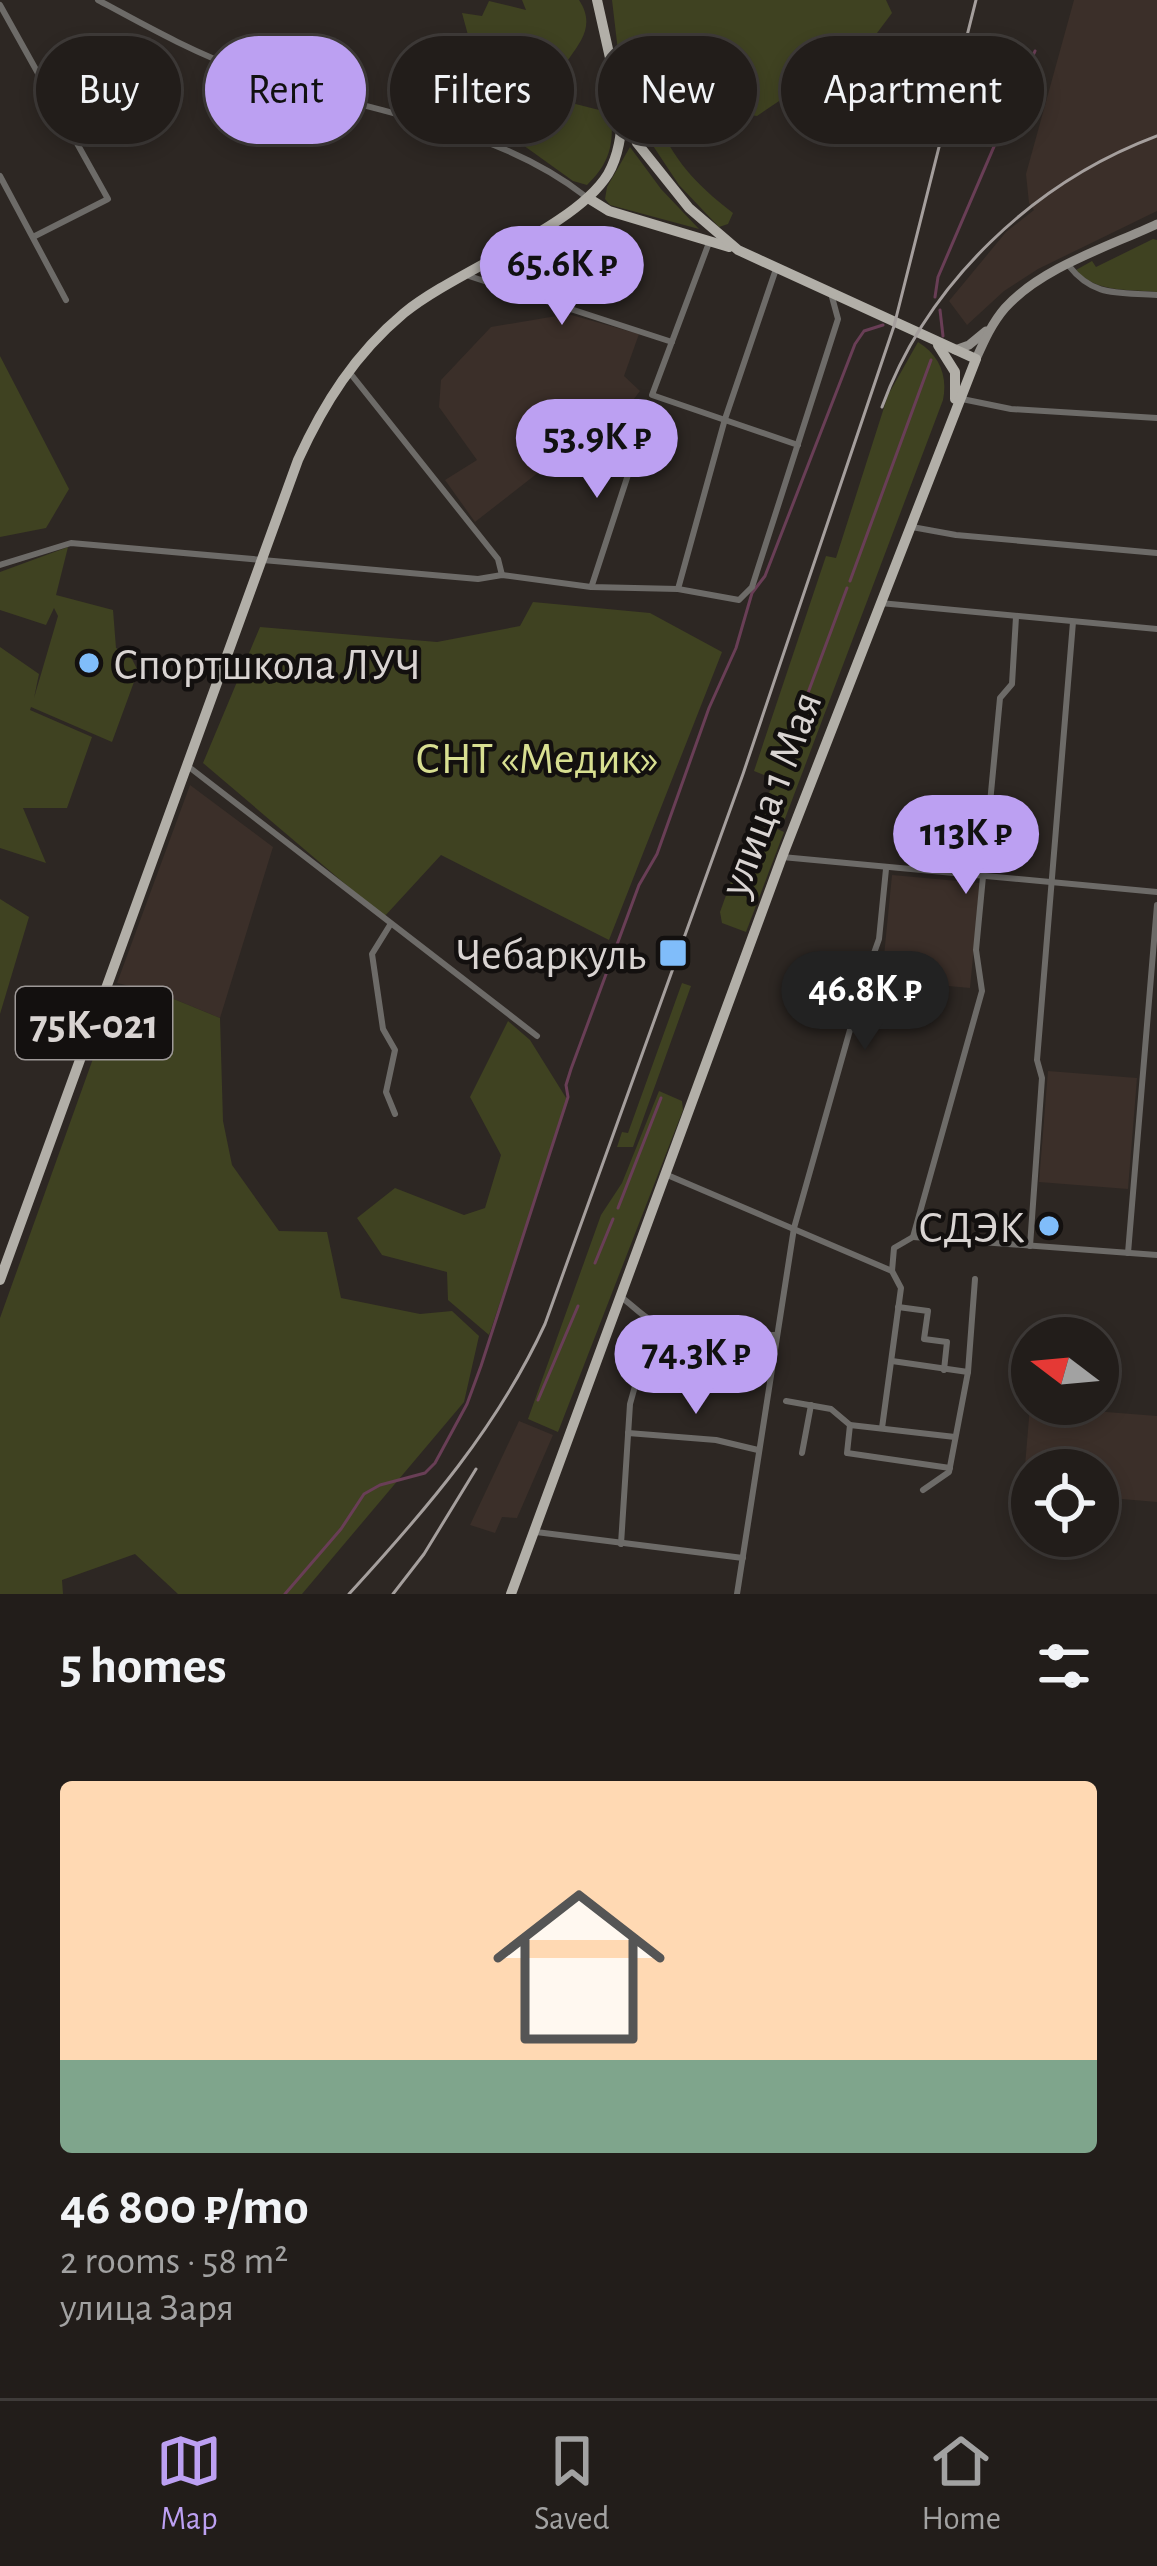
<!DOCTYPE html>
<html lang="en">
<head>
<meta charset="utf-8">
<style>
	body { margin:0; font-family:"Alegreya Sans",sans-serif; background:#2a2623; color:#f1f3f6; height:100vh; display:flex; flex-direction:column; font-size:45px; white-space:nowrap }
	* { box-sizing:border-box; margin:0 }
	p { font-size:39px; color:#a2a2a2 }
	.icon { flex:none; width:66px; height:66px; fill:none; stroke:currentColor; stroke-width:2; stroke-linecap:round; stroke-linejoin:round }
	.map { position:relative; height:1594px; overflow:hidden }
	.details { display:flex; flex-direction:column; background:#221d1a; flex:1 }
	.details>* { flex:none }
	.top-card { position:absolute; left:36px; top:36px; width:1086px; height:108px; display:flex; gap:24px }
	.needle { width:78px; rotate:286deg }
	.tools { position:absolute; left:1011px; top:1317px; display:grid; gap:24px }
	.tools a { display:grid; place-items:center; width:108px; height:108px; border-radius:50%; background:#221d1a; box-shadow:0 6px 18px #0003,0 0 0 3px #3f3b39; font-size:60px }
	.price { position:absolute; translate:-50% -102px; padding:0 27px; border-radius:42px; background:#bca0f2; color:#111; font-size:39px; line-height:78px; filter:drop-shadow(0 3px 6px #0008) }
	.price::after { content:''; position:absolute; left:50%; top:72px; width:36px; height:27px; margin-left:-18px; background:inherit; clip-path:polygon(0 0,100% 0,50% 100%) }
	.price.active { background:#222; color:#fff }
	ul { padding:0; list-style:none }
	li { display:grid; align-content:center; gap:24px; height:636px; padding:0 60px }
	li span { display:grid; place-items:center; height:372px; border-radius:12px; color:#555 }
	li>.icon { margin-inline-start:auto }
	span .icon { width:216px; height:216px; fill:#fffc; stroke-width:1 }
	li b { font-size:51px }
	h2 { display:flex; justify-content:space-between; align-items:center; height:144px; padding:0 60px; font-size:51px }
	.chip { padding:0 42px; border-radius:54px; background:#221d1a; box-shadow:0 6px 18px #0003,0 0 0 3px #3f3b39; font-size:42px; line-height:108px }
	.chip.active { background:#bca0f2; color:#111 }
	.tab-bar { display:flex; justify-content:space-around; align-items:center; height:168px; border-top:3px solid #3f3b39; background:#221d1a; font-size:33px; color:#a2a2a2 }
	.tab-bar a { display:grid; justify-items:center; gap:6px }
	.tab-bar .active { color:#bca0f2 }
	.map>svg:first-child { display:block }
	.built { fill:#3b2f29 }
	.green { fill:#3f4221 }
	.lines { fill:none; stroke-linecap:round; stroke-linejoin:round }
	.stream { stroke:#693e56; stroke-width:3 }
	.street { stroke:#6d6b68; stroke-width:6 }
	.secondary { stroke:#94918c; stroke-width:9 }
	.primary { stroke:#b2afa8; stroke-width:10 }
	.rail { stroke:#a59f9d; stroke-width:3 }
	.poi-dot { fill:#80bdfa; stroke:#13100f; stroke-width:4.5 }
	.labels { text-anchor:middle; stroke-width:9; stroke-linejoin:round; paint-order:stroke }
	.shield { fill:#13100f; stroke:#9e9998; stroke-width:3 }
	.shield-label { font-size:42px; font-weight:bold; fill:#d9d4d2 }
	.poi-label { font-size:45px; fill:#d9d4d2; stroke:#13100f; text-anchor:end }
	.park-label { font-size:45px; fill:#d8df91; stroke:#13100f }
	.street-label { font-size:45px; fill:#d9d4d2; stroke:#13100f }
</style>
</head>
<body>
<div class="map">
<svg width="1157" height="1594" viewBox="0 0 1157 1594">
	<rect width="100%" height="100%" fill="#2d2723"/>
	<g class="built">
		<polygon points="1074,0 1157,0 1157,211 1038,269 1004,291 967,325 949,301 1006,232 1034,210 1029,203 1026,174"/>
		<polygon points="568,314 639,334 624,376 640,391 618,420 612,415 475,522 445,480 477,460 439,407 441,380 491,327"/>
		<polygon points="190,785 273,847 220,1018 159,993 117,983"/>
		<polygon points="892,875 980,883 970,988 906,982 907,968 883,966"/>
		<polygon points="1048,1071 1137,1078 1128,1189 1039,1182"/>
		<polygon points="1030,1406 1157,1416 1157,1502 1098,1497 1098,1470 1032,1470 1032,1491 1023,1490"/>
		<polygon points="519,1421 553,1435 517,1518 502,1517 495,1533 470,1525"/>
	</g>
	<g class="green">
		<path d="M522,0H579C605,39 554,58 552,98L611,113C614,144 610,163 587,185L573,181L516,140L509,96L523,88L479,74L510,69L519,62L471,46L462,13L482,16L489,1L526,10Z"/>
		<path d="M612,0H886L892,13L874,37L757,116L666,103L654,116C675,161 693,182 733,213L728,224L719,227L679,185L624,102Z"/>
		<polygon points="630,147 661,189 699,229 610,205 605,199 607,187"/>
		<path d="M1153,239L1157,240V292C1128,289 1096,293 1076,270L1092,261L1096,267Z"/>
		<path d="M918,342C939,355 948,375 943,400L783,824L761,816L774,779L754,771L826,556L836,558L888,395Z"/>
		<polygon points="0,356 69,489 46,528 0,537"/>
		<polygon points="68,547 56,595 113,610 116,648 130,655 138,671 112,742 31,707 30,710 92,737 67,808 23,808 46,863 0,848 0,647 39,674 34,698 58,616 54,608 46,625 0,610 0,572"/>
		<polygon points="533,602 650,613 722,652 609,940 441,855 384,917 203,763 260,627 437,642 520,626"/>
		<polygon points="759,821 784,832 746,932 722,923 720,912 751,826"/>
		<polygon points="0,899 29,917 0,1014"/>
		<polygon points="682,983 691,986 633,1147 617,1147 622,1132 628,1133"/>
		<polygon points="159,993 220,1018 223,1121 232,1165 279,1231 327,1232 341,1298 420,1314 452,1311 479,1336 464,1402 302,1594 178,1594 135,1554 62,1580 63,1594 0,1594 0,1318 109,1014"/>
		<polygon points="508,1021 530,1040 568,1101 489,1335 448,1300 447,1272 382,1255 357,1218 395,1188 464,1215 485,1208 501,1155 470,1097"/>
		<polygon points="659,1091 682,1101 683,1110 558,1432 528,1419 601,1215 622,1183"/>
	</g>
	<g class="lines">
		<g class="stream">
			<polyline points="935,297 938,277 1035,51"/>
			<polyline points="940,310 943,336"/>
			<polyline points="850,581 931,360"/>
			<polyline points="786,752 847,588"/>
			<polyline points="618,1208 661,1098"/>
			<polyline points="595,1263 613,1219"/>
			<polyline points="538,1400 578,1306"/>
			<polyline points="285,1594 341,1529 364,1494 380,1485 425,1473 435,1463 467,1404 481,1366 568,1097 566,1085 571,1069 639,885 657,854 709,708 736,648 752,593 765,576 855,344 864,331 883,325"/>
		</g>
		<g class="street">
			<path d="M98,0C146,26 196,54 248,72C359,112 489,121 585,196"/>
			<polyline points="0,5 108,199 33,237"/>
			<polyline points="0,176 66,300"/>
			<polyline points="710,240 652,395 798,445"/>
			<path d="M1069,266C1094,298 1120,292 1157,295"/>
			<polyline points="469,276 672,342"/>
			<polyline points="350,373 498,559 502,575"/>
			<polyline points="962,399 1011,409 1157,418"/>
			<polyline points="912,527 956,535 1157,553"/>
			<polyline points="0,565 71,543 478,579 502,575 591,587 678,589 739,600 752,587 838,319 832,297"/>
			<polyline points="592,585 643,429"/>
			<polyline points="678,589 725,419 776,269"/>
			<polyline points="880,603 1157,629"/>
			<polyline points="189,767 537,1036"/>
			<polyline points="782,857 1157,892"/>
			<polyline points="390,925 372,954 383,1029 395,1050 386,1092 395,1114"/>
			<polyline points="665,1174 892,1271"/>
			<polyline points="913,1237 1157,1255"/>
			<polyline points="1030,1246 1042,1078 1037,1060 1073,622"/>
			<polyline points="1128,1253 1157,905"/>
			<path d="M621,1297C631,1304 641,1315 652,1321C687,1340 737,1337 775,1335"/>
			<polyline points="898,1307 928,1311 924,1339 947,1342 944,1370"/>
			<polyline points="892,1361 968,1372"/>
			<polyline points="786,1401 831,1409 850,1425 955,1437"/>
			<polyline points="850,1425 847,1453 950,1468"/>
			<polyline points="882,1428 901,1288 892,1271 894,1248 913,1237 982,991 976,950 1000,698 1012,684 1016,617"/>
			<polyline points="628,1433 716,1440 758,1450"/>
			<polyline points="802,1453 811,1405"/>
			<polyline points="923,1490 949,1472 968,1372 975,1279"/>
			<polyline points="536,1532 743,1558"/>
			<polyline points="621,1544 630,1404 653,1322"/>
			<polyline points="737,1594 794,1228 863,984 879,939 886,869"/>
		</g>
		<g class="secondary">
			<polyline points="955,350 969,345 986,331"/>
			<path d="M976,359C984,341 992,323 1005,308C1042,267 1108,247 1157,224"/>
		</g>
		<g class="primary">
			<polyline points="588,198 609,211 729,247"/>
			<polyline points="938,345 955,372 955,399"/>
			<path d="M0,1280L298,460C324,403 355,354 404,313C455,271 576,227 608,174C619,155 621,134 623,112"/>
			<polyline points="511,1594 782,857 976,359 738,250 689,208 637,143 619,98 597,0"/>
		</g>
		<g class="rail">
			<path d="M882,407C927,283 1034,182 1157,136"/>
			<path d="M349,1594C426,1510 497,1428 545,1324L743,774L894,326L976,0"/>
			<polyline points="393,1594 424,1554 476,1469"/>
		</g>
	</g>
	<g class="poi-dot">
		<circle cx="89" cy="663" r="12"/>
		<rect x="658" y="938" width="30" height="30" rx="6"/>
		<circle cx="1049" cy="1226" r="12"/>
	</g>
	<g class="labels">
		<rect class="shield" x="16" y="987" width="156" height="72" rx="9"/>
		<g class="shield-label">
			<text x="94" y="1038">75К-021</text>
		</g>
		<g class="poi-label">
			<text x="113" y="679" text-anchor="start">Спортшкола ЛУЧ</text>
			<text x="646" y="969">Чебаркуль</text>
			<text x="1025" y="1242">СДЭК</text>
		</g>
		<g class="park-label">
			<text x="537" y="773">СНТ «Медик»</text>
		</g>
		<g class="street-label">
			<text transform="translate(769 793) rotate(-69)" y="16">улица 1 Мая</text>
		</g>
	</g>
</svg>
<div class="tools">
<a><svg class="needle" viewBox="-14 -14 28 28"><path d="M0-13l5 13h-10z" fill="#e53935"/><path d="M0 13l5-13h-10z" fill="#a2a2a2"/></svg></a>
<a><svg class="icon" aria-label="locate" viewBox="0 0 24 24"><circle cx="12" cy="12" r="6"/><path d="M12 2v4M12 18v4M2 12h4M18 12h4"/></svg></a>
</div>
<b class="price" style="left:562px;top:328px">65.6K ₽</b>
<b class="price" style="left:597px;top:501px">53.9K ₽</b>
<b class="price" style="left:966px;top:897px">113K ₽</b>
<b class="price active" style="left:865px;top:1053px">46.8K ₽</b>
<b class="price" style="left:696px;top:1417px">74.3K ₽</b>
<div class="top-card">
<a class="chip">Buy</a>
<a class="chip active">Rent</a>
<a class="chip">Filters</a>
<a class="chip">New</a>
<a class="chip">Apartment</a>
</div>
</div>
<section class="details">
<h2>5 homes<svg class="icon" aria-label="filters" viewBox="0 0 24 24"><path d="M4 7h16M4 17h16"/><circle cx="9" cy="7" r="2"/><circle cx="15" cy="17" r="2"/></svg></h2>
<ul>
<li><span style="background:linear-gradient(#ffd9b3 75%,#7fa58c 0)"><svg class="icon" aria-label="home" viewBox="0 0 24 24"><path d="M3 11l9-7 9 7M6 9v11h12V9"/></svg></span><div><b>46 800 ₽/mo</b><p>2 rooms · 58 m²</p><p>улица Заря</p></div></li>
</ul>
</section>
<nav class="tab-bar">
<a class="active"><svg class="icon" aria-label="map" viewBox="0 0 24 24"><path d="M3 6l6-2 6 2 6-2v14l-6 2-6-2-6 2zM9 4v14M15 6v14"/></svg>Map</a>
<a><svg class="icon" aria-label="saved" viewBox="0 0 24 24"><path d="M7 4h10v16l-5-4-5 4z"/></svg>Saved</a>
<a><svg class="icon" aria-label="home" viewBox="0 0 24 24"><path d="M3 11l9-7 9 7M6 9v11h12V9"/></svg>Home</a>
</nav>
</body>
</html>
